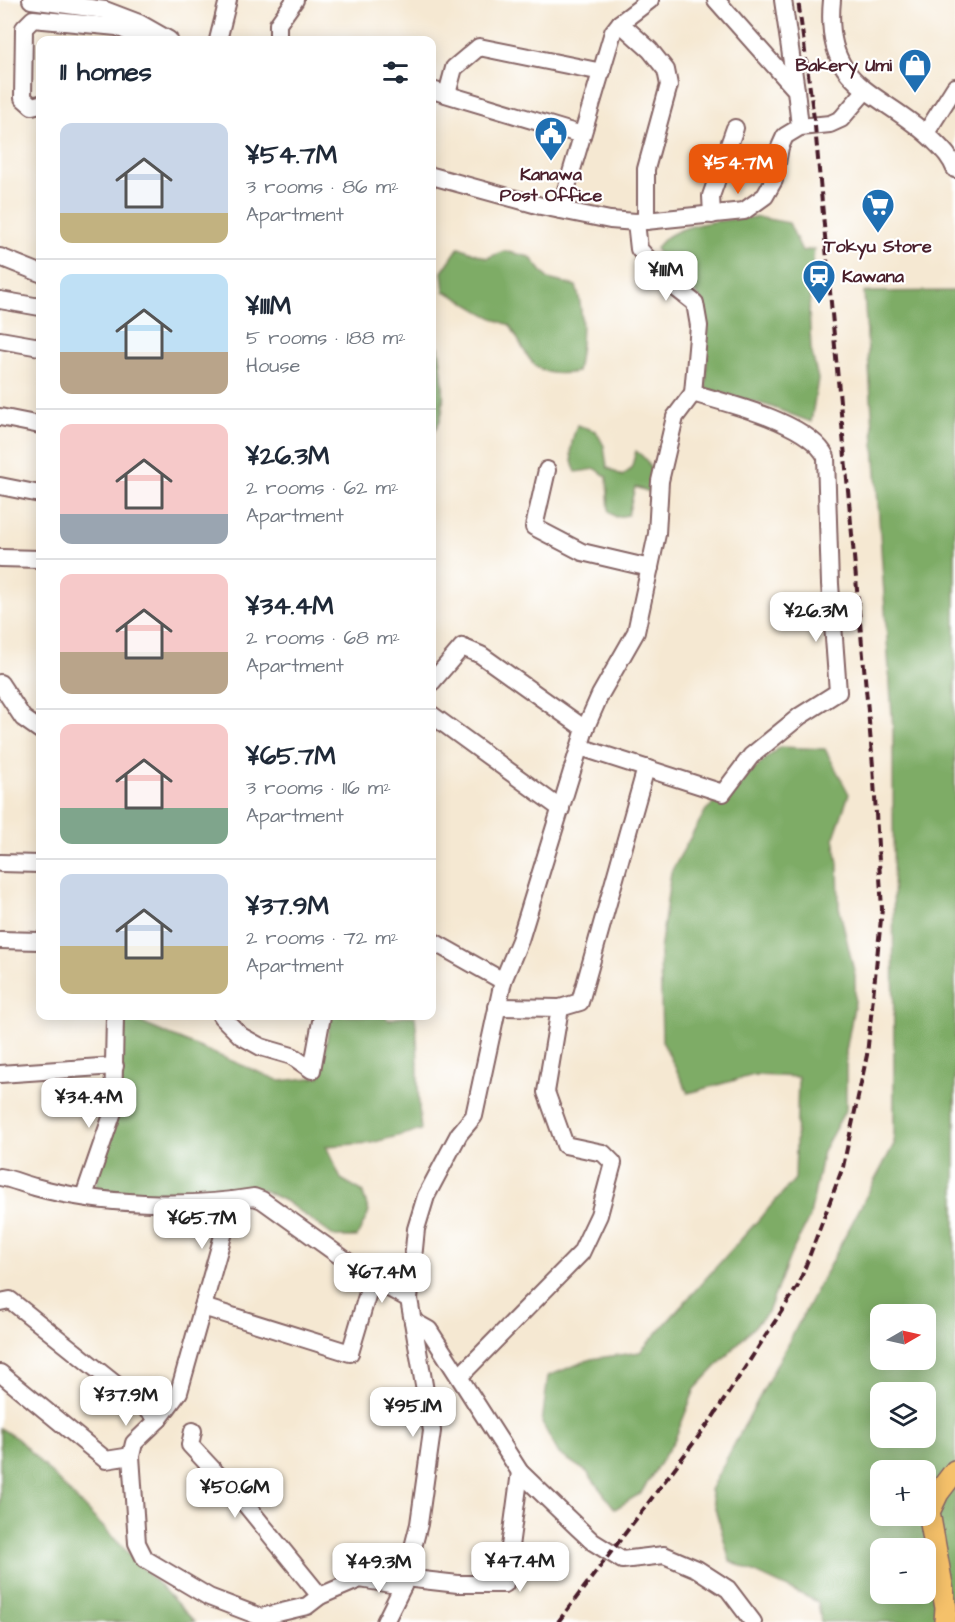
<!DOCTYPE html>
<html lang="en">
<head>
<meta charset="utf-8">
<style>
	body { margin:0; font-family:"Architects Daughter",sans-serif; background:#f6f6f7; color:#1f2937; height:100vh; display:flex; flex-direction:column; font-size:22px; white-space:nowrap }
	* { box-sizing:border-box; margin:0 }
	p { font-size:20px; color:#747a83 }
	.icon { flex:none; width:33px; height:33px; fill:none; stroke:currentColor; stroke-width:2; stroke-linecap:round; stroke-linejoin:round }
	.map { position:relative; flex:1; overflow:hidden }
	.panel { position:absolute; left:36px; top:36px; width:400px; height:984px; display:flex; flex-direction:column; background:#fff; border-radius:12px; box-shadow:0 3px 15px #0003 }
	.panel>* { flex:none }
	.needle { width:39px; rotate:81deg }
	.buttons { position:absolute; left:870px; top:1304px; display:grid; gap:12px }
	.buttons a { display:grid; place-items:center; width:66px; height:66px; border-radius:12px; background:#fff; box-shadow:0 3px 15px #0003; font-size:30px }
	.price { position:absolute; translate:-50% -51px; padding:0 14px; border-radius:12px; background:#fff; color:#222; font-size:20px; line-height:39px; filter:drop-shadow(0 2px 3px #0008) }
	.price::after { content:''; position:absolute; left:50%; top:36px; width:18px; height:14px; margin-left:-9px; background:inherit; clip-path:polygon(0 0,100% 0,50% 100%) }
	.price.on { background:#ea580c; color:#fff }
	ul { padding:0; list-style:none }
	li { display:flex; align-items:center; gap:18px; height:150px; padding:0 24px }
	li+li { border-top:2px solid #e0e1e3 }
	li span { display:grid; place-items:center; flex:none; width:168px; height:120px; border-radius:12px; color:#555 }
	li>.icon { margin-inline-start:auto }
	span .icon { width:72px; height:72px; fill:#fffc; stroke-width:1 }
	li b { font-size:26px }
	h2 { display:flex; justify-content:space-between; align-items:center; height:72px; padding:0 24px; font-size:26px }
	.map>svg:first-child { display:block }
	.forest { fill:#7eac66; stroke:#646648; stroke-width:1.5; fill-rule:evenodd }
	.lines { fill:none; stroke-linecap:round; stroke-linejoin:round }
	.minor-casing { stroke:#866565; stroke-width:20 }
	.major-casing { stroke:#866565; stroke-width:24 }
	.minor { stroke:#fff; stroke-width:16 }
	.major { stroke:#f5c16b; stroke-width:21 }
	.rail { stroke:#4a1f2b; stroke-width:4; stroke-dasharray:9 4.5; stroke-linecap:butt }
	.labels { text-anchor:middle; stroke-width:4.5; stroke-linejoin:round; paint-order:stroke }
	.poi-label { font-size:18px; font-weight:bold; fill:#4a1f2b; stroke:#fff }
</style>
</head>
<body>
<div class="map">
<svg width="955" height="1622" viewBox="0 0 955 1622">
	<rect width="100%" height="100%" fill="#fff"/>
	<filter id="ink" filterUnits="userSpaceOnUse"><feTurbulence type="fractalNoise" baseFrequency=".0167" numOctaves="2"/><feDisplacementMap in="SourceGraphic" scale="12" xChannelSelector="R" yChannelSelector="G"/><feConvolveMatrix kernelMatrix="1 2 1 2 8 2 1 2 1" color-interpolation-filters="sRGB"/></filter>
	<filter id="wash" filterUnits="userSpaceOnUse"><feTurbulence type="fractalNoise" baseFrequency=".008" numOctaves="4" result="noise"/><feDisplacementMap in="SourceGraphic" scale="24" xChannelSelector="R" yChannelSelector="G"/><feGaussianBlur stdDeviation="1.35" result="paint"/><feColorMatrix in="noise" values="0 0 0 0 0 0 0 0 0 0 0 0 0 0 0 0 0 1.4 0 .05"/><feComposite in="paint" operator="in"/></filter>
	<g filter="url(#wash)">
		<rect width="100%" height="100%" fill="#f5e8d2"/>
		<g class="forest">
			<path d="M756,217L789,223L802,251L814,249L809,310L811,349L818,379L811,422L769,406L706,389C706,365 711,316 698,296C685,277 667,274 656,248C673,222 726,220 756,217Z"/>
			<path d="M459,247L487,258L504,251L530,257L548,279L576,286C585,314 582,344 577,372C532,380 530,359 510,325C486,318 467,301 444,291L442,272Z"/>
			<path d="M955,291V1622H821L818,1602L730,1561L710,1490L894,1144L893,730L864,292ZM880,1314H926V1359H880ZM880,1392H926V1437H880ZM880,1470H926V1515H880ZM880,1548H926V1593H880Z"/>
			<path d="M432,345L439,347C441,373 451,413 432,434Z"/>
			<path d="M577,425L596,431L604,446L607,467L622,476L631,469L636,451C652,462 656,476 653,493L635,487L628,515L616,517L609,512L607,477L596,469L576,472C568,456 571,441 577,425Z"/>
			<polygon points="780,747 825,749 849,794 834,837 838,864 839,907 855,975 855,1001 846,1051 846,1109 823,1151 810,1216 790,1256 768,1312 695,1389 675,1439 641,1493 615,1509 587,1472 559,1454 542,1423 548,1376 591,1359 640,1352 795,1179 798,1077 754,1075 688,1093 662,1041 660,951 671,872 706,810"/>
			<path d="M331,1016H383L389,1020L403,1016H415C420,1055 416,1091 421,1130L371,1143L326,1146L341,1179L362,1191L369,1212L357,1237H335L285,1201L263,1190L241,1187L136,1195L95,1191L122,1019L133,1018L148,1026L280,1081L320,1077Z"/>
			<polygon points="0,1428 18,1439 195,1622 0,1622"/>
		</g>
	</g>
	<g filter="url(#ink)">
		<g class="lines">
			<g class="minor-casing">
				<g id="minor">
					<polyline points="31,0 105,10 139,23 169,40"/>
					<polyline points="716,0 796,90 800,127"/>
					<polyline points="783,0 796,90"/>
					<path d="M832,0C823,90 881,90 933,140C943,150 950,156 955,169"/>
					<polyline points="620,23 650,50 666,70 669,85 646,169 646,221"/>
					<polyline points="218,40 228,0"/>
					<polyline points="278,40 278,24 295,0"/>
					<polyline points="432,90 582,135"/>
					<polyline points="447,94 454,68 479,47 602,72"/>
					<polyline points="40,104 32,106 23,98 24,28 33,19 117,27 147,40"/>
					<polyline points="926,133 955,87"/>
					<polyline points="432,176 541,206 610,220 636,222 744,211 765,196 774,180 780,147 785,136 800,127 830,124 841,119 865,91"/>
					<polyline points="560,210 613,32 620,23 650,0"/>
					<polyline points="712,215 711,196 735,128"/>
					<polyline points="0,257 40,273"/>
					<polyline points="0,300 40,307"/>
					<polyline points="0,340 40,347"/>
					<polyline points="0,417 40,425"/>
					<polyline points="547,470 534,527 582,552 650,568"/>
					<polyline points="0,486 40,494"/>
					<polyline points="0,558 40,559"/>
					<polyline points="432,682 462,647 481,655 585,729"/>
					<polyline points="0,683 23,718 40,730"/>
					<polyline points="432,715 561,809"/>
					<path d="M580,747L723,793L751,756L800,716L838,692L830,584L826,457C809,422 728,404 693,393"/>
					<polyline points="0,863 40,864"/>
					<polyline points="0,940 40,941"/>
					<polyline points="432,941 503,981"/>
					<polyline points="497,1007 560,1008 580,1002 646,768"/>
					<polyline points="221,1016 241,1036 261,1047 292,1056 312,1070 322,1016"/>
					<polyline points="0,1074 115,1066"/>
					<path d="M0,1177C12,1179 23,1184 35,1187C99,1205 188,1208 254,1197L262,1200L372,1279L409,1299"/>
					<polyline points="84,1196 113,1112 115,1016"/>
					<polyline points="233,1200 179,1392 159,1419 134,1443 131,1456 137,1543 145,1559 209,1597 261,1617 307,1606 320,1596 360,1579 403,1586"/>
					<polyline points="0,1302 10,1300 159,1419"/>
					<polyline points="203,1307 350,1353 372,1279"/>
					<polyline points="413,1321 429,1330 520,1472 577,1527 593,1542 622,1560 664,1555 697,1569 728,1589 753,1622"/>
					<polyline points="0,1373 106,1460 131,1456"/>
					<polyline points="460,1376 581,1253 599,1215 613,1163 603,1153 565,1145 546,1092 560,1008"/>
					<polyline points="193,1431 190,1445 246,1505 320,1596"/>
					<polyline points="405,1578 458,1584 505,1584 520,1472"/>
					<polyline points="385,1622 403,1586 419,1524 432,1431 409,1299 416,1229 426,1196 459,1134 474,1116 503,981 520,940 585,729 600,695 636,632 657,534 660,481 675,417 693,393 699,326 695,303 672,285 639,249 636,222"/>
				</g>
			</g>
			<g class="major-casing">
				<polyline id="major" points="945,1622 946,1608 929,1512 938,1493 955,1471"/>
			</g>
			<use href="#minor" class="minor"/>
			<use href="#major" class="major"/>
			<polyline class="rail" points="558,1622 711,1420 798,1286 843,1167 867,1055 882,909 873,766 815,126 798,0"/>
		</g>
	</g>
	<defs>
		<g id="shop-pin" transform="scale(1.725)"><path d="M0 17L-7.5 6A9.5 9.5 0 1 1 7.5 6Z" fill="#1f6fb2" stroke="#fff"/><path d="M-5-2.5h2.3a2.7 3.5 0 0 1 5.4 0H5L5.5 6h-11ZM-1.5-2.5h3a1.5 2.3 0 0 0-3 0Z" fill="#fff"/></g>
		<g id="civic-pin" transform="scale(1.725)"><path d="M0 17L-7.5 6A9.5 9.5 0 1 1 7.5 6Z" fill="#1f6fb2" stroke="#fff"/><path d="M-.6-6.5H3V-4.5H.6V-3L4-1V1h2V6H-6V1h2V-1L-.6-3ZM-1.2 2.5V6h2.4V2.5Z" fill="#fff"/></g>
		<g id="supermarket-pin" transform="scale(1.725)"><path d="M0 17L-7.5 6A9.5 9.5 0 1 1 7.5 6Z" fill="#1f6fb2" stroke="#fff"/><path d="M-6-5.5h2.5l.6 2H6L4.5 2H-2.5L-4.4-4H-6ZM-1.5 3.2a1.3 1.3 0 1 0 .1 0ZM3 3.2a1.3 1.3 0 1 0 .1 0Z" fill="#fff"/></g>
		<g id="station-pin" transform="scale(1.725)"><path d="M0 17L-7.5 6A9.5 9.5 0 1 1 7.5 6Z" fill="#1f6fb2" stroke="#fff"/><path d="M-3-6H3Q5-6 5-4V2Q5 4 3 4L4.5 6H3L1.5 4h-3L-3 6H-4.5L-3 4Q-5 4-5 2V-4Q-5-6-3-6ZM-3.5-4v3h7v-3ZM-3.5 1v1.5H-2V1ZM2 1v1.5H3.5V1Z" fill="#fff"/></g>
	</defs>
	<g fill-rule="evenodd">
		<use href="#shop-pin" x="915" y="65"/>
		<use href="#civic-pin" x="551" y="133"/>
		<use href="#supermarket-pin" x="878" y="205"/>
		<use href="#station-pin" x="819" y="276"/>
	</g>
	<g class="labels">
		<g class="poi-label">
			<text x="892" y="71" text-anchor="end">Bakery Umi</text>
			<text x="551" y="180">Kanawa<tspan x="551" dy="21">Post Office</tspan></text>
			<text x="878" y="252">Tokyu Store</text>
			<text x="842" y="282" text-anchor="start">Kawana</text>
		</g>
	</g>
</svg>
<div class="buttons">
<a><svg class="needle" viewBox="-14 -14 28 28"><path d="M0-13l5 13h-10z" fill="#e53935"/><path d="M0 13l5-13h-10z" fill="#747a83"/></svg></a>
<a><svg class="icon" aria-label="layers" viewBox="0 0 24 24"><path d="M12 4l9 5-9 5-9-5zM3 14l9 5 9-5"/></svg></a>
<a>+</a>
<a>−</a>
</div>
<b class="price on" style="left:738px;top:195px">¥54.7M</b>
<b class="price" style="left:666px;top:302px">¥111M</b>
<b class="price" style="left:816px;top:643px">¥26.3M</b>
<b class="price" style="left:89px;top:1129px">¥34.4M</b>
<b class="price" style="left:202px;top:1250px">¥65.7M</b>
<b class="price" style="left:382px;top:1304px">¥67.4M</b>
<b class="price" style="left:126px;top:1427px">¥37.9M</b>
<b class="price" style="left:413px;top:1438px">¥95.1M</b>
<b class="price" style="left:235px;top:1519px">¥50.6M</b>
<b class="price" style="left:520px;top:1593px">¥47.4M</b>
<b class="price" style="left:379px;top:1594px">¥49.3M</b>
<section class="panel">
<h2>11 homes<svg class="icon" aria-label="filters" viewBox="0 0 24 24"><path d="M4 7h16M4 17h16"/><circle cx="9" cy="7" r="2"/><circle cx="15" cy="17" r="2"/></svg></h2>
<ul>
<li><span style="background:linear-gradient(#c9d6e8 75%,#c2b280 0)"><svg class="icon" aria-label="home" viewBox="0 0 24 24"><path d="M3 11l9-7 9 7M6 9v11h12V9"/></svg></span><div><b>¥54.7M</b><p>3 rooms · 86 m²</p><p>Apartment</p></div></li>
<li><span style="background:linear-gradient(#bfe0f5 65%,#b9a48a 0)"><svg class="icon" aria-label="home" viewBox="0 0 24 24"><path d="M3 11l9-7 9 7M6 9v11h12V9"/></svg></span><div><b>¥111M</b><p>5 rooms · 188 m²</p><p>House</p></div></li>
<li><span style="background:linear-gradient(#f6c9c9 75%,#9aa5b1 0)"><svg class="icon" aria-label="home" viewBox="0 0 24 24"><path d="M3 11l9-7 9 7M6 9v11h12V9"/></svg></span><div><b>¥26.3M</b><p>2 rooms · 62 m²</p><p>Apartment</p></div></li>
<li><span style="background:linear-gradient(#f6c9c9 65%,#b9a48a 0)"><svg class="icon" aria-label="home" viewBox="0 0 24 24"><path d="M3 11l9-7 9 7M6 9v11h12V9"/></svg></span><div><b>¥34.4M</b><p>2 rooms · 68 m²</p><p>Apartment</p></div></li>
<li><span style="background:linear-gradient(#f6c9c9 70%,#7fa58c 0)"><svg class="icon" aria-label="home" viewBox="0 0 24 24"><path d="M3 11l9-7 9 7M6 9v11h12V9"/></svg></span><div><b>¥65.7M</b><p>3 rooms · 116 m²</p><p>Apartment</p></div></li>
<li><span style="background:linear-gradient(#c9d6e8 60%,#c2b280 0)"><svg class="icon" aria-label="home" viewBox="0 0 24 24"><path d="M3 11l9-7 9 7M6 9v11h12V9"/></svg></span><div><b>¥37.9M</b><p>2 rooms · 72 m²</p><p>Apartment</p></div></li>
</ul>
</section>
</div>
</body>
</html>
